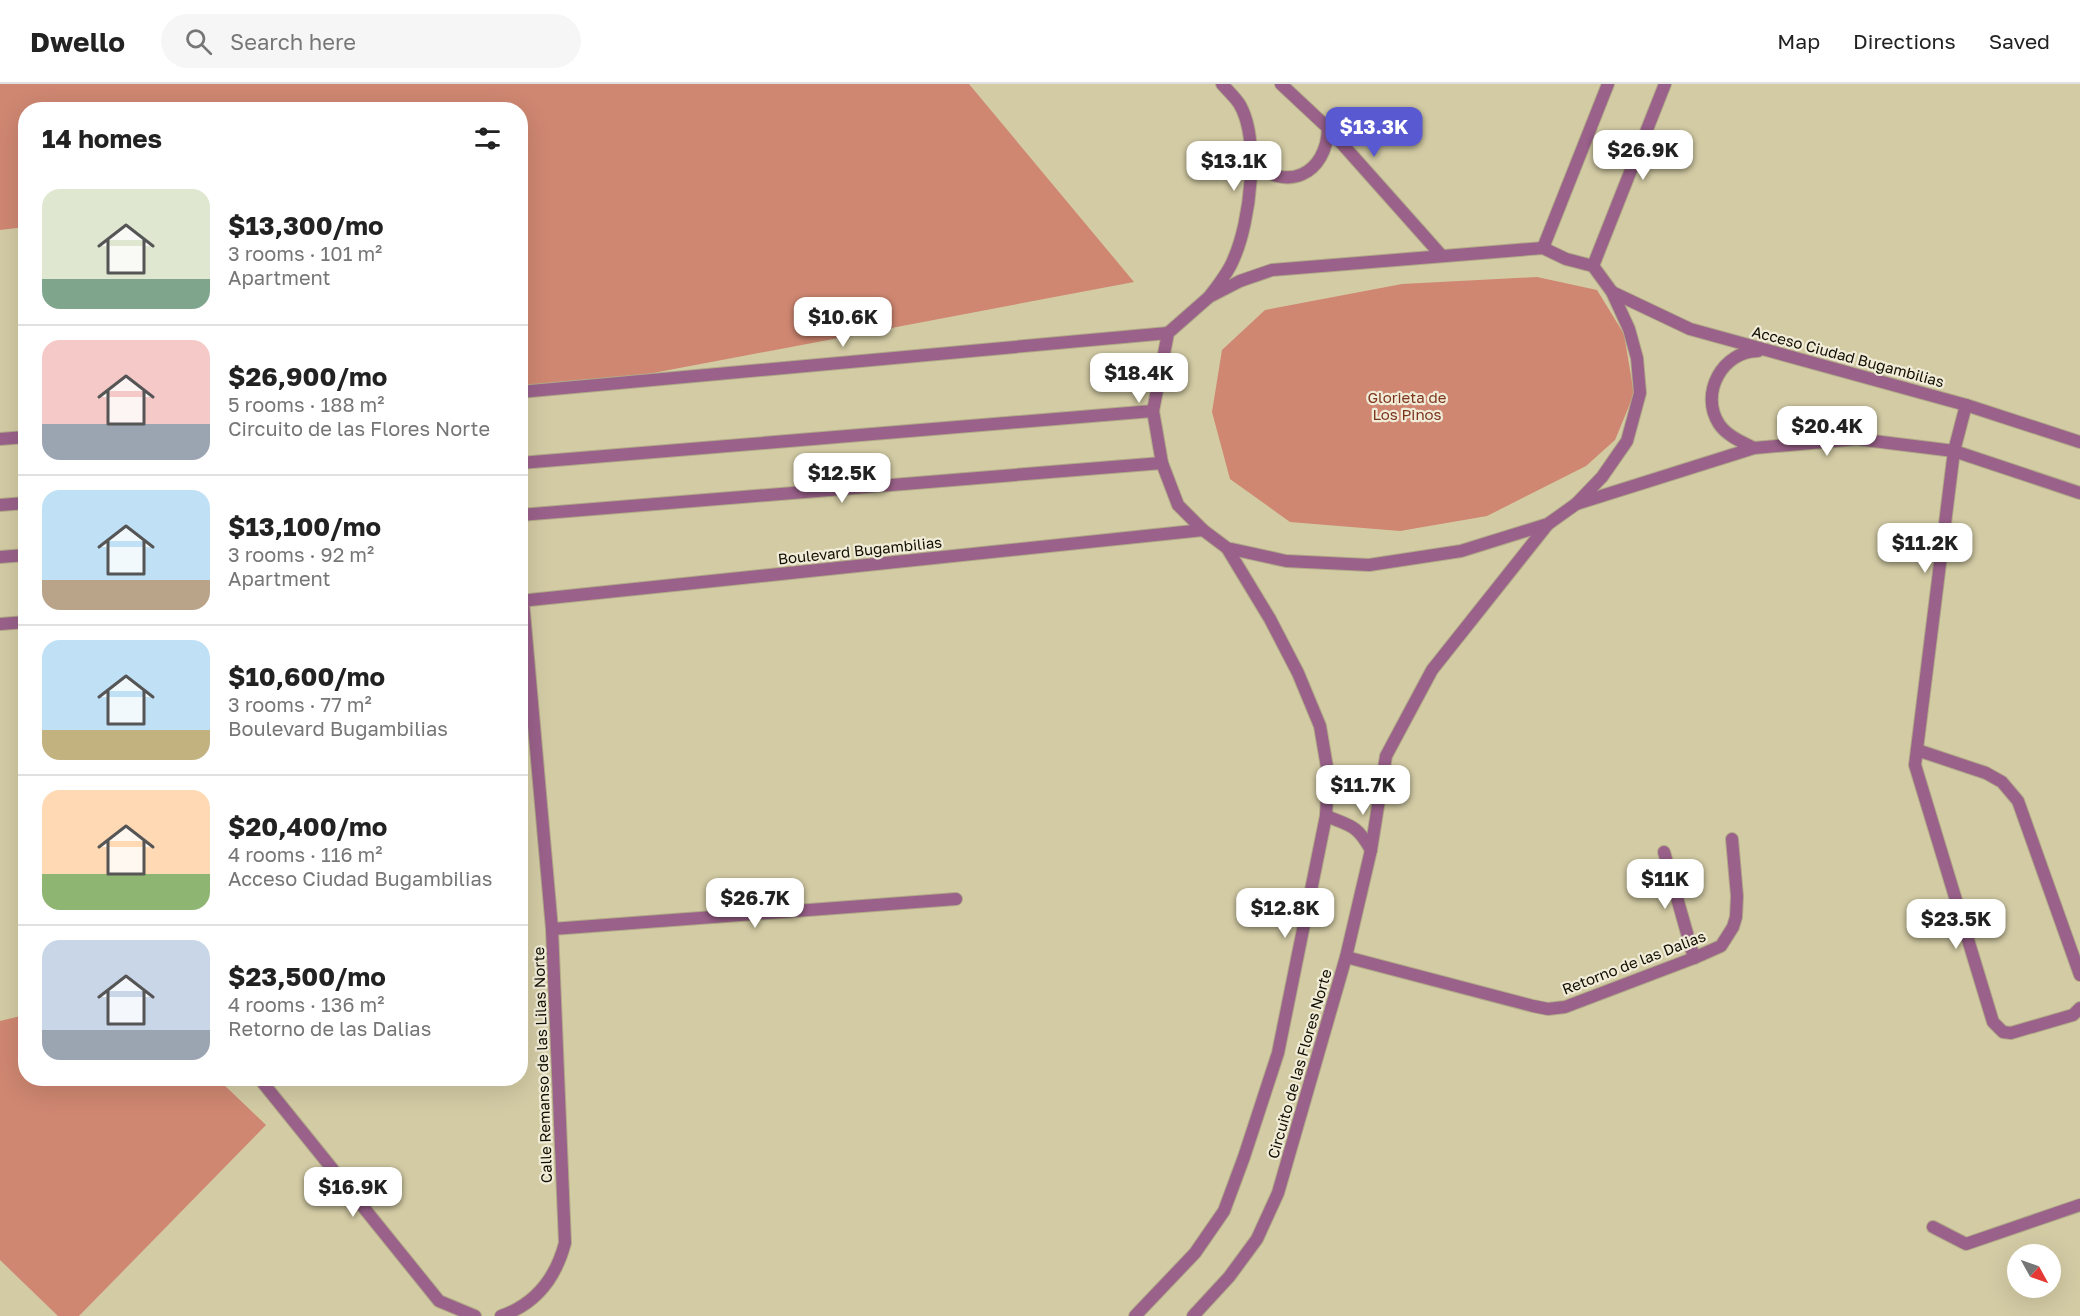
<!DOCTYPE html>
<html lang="en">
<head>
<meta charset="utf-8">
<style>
	body { margin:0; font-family:"Golos Text",sans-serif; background:#f6f6f6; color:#222; height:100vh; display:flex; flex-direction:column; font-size:22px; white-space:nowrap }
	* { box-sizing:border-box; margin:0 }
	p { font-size:20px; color:#767676 }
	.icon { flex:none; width:33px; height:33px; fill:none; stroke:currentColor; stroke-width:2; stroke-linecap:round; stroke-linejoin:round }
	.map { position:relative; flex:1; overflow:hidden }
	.details { position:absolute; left:18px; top:18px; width:510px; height:984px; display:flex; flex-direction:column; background:#fff; border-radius:24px; box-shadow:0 6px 24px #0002 }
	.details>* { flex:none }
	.needle { width:39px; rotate:130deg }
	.fabs { position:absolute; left:2007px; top:1160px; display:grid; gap:12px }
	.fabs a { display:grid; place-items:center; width:54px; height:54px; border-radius:50%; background:#fff; box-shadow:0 6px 24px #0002; font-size:30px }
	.price { position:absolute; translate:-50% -51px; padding:0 14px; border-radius:12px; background:#fff; color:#222; font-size:20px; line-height:39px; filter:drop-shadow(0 2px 3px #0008) }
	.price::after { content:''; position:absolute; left:50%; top:36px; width:18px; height:14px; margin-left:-9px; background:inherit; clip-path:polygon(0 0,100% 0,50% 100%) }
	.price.active { background:#595ad2; color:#fff }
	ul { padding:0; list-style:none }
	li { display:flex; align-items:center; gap:18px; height:150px; padding:0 24px }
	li+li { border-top:2px solid #e0e0e0 }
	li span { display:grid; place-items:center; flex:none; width:168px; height:120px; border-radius:18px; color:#555 }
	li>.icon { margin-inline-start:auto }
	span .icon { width:72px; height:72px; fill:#fffc; stroke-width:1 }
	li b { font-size:26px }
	h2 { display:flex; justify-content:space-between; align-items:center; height:72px; padding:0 24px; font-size:26px }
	header { display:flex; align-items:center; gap:36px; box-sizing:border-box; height:84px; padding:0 30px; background:#fff; border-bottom:2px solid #e0e0e0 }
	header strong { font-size:28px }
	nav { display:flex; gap:33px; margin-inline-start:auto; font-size:21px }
	.search { width:420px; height:54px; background:#f6f6f6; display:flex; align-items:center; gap:15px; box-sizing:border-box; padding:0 21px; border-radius:33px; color:#767676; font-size:22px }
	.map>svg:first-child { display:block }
	.green { fill:#cf8771 }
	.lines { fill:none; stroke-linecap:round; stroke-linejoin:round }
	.minor-casing { stroke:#b0a987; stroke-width:14 }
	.tertiary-casing { stroke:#b0a987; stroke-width:14 }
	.minor { stroke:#9a618a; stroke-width:12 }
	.tertiary { stroke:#9a618a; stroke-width:12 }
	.labels { text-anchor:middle; stroke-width:4.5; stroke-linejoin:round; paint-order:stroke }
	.street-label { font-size:15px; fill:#110e02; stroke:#f0ecd8 }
	.park-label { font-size:15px; fill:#7c341d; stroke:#f0ecd8 }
</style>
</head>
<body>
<header>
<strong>Dwello</strong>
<div class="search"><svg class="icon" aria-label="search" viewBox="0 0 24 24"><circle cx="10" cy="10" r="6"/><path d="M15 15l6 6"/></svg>Search here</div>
<nav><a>Map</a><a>Directions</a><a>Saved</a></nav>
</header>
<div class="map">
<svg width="2080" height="1232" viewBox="0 0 2080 1232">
	<rect width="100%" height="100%" fill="#d3cba4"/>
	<g class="green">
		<polygon points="0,0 969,0 1134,198 521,314 520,26 26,26 25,143 0,146"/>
		<polygon points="1537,193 1597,206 1624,250 1634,310 1615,356 1586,382 1487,432 1400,447 1290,438 1230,395 1212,328 1222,266 1265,226 1402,200"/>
		<polygon points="25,931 26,994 218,995 266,1041 79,1232 58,1232 0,1176 0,937"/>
	</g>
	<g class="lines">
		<g class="minor-casing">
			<g id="minor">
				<polyline points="1281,0 1328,44 1441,171"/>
				<path d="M1252,77C1286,110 1327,90 1328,44"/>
				<polyline points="1543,164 1608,0"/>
				<polyline points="1593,182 1665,0"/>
				<polyline points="1612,208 1690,245 1966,321 2080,358"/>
				<path d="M1209,213C1218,201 1229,188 1234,174C1250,138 1260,57 1240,21C1236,14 1228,7 1222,0"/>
				<polyline points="520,308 1168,249"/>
				<polyline points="1966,321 1954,367 1915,681 1993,938 2003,948 2011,949 2073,931 2080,924"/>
				<polyline points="0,355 26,353"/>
				<path d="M1754,364C1742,358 1727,352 1719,340C1699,309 1723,267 1758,267"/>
				<polyline points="1576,420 1754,364 1857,355 1954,367 2080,409"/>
				<polyline points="520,517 1203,446"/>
				<polyline points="0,540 26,538"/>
				<polyline points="1917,666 1986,689 2002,698 2018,717 2080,891"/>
				<polyline points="1664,768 1694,874"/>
				<polyline points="552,845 956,815"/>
				<polyline points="1346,873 1533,922 1548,925 1565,923 1694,874 1721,862 1733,843 1736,833 1737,812 1732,755"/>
				<polyline points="259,994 439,1217 475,1232"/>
				<polyline points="1933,1143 1966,1160 2080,1121"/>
				<path d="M501,1232C536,1220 556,1193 565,1159L552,845L523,517"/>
			</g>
		</g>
		<g class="tertiary-casing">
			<g id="tertiary">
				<polygon points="1543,164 1566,175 1593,182 1612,208 1629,245 1637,274 1640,309 1627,357 1602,393 1576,420 1548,440 1461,467 1369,481 1286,477 1227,464 1203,446 1178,421 1162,379 1153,327 1168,249 1209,213 1240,197 1272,186"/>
				<polyline points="520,379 1153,327"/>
				<polyline points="0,421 26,419"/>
				<polyline points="520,431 1162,379"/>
				<polyline points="0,473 26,471"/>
				<path d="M1326,732C1351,742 1357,741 1371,766"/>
				<polyline points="1135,1232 1195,1169 1224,1127 1244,1073 1278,969 1326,732 1328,689 1320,642 1298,589 1270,535 1227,464"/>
				<polyline points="1193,1232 1229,1193 1257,1155 1278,1109 1346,873 1371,766 1386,672 1432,586 1548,440"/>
			</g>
		</g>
		<use href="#minor" class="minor"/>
		<use href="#tertiary" class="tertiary"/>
	</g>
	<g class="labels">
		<g class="street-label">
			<text transform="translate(1848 273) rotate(15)" y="5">Acceso Ciudad Bugambilias</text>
			<text transform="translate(860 467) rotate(-6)" y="5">Boulevard Bugambilias</text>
			<text transform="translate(1634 879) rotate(-21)" y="5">Retorno de las Dalias</text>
			<text transform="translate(1300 980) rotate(-74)" y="5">Circuito de las Flores Norte</text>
			<text transform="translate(543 981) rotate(-92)" y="5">Calle Remanso de las Lilas Norte</text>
		</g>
		<g class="park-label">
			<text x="1407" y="319">Glorieta de<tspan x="1407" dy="17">Los Pinos</tspan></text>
		</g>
	</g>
</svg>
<div class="fabs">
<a><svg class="needle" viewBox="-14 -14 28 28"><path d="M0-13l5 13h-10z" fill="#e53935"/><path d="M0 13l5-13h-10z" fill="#767676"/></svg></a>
</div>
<b class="price active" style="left:1374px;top:74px">$13.3K</b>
<b class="price" style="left:1643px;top:97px">$26.9K</b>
<b class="price" style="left:1234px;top:108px">$13.1K</b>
<b class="price" style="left:843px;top:264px">$10.6K</b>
<b class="price" style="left:1139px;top:320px">$18.4K</b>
<b class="price" style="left:1827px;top:373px">$20.4K</b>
<b class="price" style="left:842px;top:420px">$12.5K</b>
<b class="price" style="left:1925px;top:490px">$11.2K</b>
<b class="price" style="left:1363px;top:732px">$11.7K</b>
<b class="price" style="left:1665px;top:826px">$11K</b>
<b class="price" style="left:755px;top:845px">$26.7K</b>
<b class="price" style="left:1285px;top:855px">$12.8K</b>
<b class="price" style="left:1956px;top:866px">$23.5K</b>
<b class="price" style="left:353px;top:1134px">$16.9K</b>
<section class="details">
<h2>14 homes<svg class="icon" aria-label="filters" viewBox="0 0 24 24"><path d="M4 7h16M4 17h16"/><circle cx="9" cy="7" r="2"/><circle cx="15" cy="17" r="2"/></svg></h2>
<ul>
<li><span style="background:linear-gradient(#dfe7d0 75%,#7fa58c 0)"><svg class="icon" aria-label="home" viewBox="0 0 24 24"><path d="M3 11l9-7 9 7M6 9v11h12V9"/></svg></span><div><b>$13,300/mo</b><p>3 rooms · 101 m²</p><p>Apartment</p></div></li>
<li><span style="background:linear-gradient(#f6c9c9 70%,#9aa5b1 0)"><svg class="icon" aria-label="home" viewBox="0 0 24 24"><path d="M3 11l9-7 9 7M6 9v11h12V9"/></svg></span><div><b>$26,900/mo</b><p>5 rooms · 188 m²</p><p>Circuito de las Flores Norte</p></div></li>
<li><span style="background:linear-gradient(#bfe0f5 75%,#b9a48a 0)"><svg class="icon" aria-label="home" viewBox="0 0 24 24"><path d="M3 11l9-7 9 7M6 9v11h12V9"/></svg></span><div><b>$13,100/mo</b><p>3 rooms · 92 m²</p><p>Apartment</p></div></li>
<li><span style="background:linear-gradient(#bfe0f5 75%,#c2b280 0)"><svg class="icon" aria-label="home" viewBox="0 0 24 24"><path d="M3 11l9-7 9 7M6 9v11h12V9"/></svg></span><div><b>$10,600/mo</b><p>3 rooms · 77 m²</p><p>Boulevard Bugambilias</p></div></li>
<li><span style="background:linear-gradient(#ffd9b3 70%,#8fb573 0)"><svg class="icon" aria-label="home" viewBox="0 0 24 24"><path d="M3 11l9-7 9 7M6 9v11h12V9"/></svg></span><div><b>$20,400/mo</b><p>4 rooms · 116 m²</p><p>Acceso Ciudad Bugambilias</p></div></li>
<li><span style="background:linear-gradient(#c9d6e8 75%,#9aa5b1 0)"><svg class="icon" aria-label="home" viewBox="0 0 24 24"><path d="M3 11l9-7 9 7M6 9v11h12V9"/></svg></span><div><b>$23,500/mo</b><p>4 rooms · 136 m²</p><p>Retorno de las Dalias</p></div></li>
</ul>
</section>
</div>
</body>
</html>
